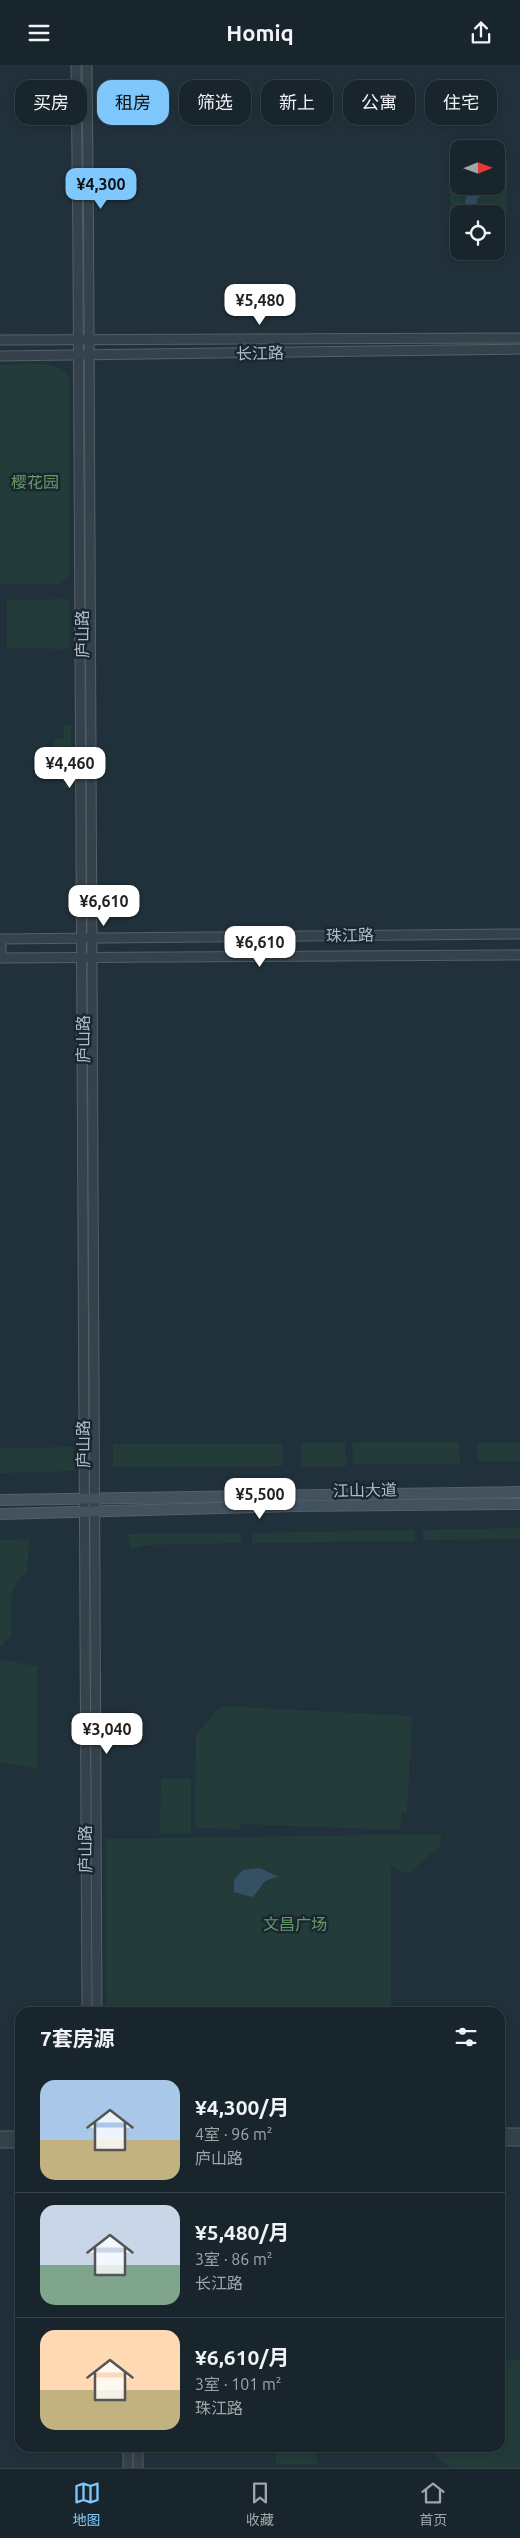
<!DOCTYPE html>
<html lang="zh">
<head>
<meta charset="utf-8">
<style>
	body { margin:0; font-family:Ubuntu,"Noto Sans SC",sans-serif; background:#263138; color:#f1f3f6; height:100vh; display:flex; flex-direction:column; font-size:19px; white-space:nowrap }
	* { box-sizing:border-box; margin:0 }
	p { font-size:16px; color:#9fa5a9 }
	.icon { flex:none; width:28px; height:28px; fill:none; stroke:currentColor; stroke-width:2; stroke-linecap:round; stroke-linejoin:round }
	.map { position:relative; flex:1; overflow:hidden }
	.panel { position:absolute; left:15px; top:1942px; width:490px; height:445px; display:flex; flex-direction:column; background:#19252c; border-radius:15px; box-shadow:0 2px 12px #0003,0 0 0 1px #374248 }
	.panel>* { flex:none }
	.hud { position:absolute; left:15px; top:15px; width:490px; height:45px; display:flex; gap:10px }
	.needle { width:32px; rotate:89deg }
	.controls { position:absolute; left:450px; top:75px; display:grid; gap:10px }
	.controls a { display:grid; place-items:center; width:55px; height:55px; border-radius:10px; background:#19252c; box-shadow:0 2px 12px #0003,0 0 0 1px #374248; font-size:25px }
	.price { position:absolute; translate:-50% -42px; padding:0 11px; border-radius:10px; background:#fff; color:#222; font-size:16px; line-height:32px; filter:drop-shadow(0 1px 2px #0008) }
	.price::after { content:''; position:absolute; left:50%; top:30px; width:15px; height:11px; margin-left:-8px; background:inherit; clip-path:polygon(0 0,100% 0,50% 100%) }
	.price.selected { background:#7fc8fd; color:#111 }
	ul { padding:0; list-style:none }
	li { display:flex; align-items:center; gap:15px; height:125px; padding:0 25px }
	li+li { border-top:1px solid #374248 }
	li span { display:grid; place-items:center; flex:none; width:140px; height:100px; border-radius:15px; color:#555 }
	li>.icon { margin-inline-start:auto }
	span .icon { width:60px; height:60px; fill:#fffc; stroke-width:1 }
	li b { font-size:21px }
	h2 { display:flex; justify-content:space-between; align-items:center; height:60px; padding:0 25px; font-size:21px }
	.pill { padding:0 18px; border-radius:15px; background:#19252c; box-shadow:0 2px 12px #0003,0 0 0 1px #374248; font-size:18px; line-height:45px }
	.pill.selected { background:#7fc8fd; color:#111 }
	header { display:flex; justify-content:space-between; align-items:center; height:65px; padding:0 25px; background:#19252c; font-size:22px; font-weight:700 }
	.menu { display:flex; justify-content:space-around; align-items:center; height:70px; border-top:1px solid #374248; background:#19252c; font-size:14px; color:#9fa5a9 }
	.menu a { display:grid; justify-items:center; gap:2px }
	.menu .selected { color:#7fc8fd }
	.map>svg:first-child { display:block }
	.green { fill:#233c3a; fill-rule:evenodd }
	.water { fill:#335064 }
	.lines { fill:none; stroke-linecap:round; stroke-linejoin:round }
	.tertiary-casing { stroke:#536069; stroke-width:11 }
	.secondary-casing { stroke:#536069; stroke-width:12 }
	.tertiary { stroke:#35424c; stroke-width:9 }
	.secondary { stroke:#42525f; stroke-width:10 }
	.labels { text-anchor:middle; stroke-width:5; stroke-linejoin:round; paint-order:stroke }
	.street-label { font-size:16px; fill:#b0bdc8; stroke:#1a2730 }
	.park-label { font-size:16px; fill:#659a67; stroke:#1a2730 }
</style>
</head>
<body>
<header><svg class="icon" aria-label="menu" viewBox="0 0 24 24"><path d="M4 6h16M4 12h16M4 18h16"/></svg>Homiq<svg class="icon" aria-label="share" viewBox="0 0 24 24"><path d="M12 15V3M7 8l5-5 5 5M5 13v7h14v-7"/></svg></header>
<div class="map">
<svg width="520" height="2403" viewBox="0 0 520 2403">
	<rect width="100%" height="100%" fill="#21313b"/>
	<g class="green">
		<path d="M480,74L499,77L505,87L508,100L505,189L451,191L450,80L456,75ZM459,84H496V121H459ZM459,149H496V186H459Z"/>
		<path d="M0,300C20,300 59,292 69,314V511L59,519H0Z"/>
		<polygon points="69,534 69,584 7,583 7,535"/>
		<polygon points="64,660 71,660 71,682 54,682 54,673 64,673"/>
		<polygon points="54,701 71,701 71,723 63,723 63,710 54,710"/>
		<polygon points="109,819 121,821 131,830 132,851 104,850 101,846 102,820"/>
		<polygon points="352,1377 459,1377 460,1399 353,1399"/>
		<polygon points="520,1377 520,1396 478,1396 477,1378"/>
		<polygon points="301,1378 345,1378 346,1401 301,1401"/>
		<polygon points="113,1379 282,1379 282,1401 113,1402"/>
		<polygon points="73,1382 74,1406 0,1408 0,1383"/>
		<polygon points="520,1463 520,1474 423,1475 423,1465"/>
		<polygon points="415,1465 415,1476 252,1478 252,1468"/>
		<polygon points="241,1468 241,1478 146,1480 131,1485 127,1469"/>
		<path d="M29,1474L27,1508C5,1521 12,1547 11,1571L0,1582V1475Z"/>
		<polygon points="0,1595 37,1601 38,1704 0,1697"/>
		<polygon points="222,1641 412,1651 407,1748 401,1747 400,1765 240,1759 240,1764 195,1763 196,1669"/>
		<polygon points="161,1714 191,1714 191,1768 160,1768"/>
		<polygon points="441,1769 440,1781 408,1809 391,1801 391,1947 106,1948 106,1774"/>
		<polygon points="520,2295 520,2403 450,2403 434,2390 429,2383 500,2382 500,2296"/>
		<polygon points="275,2383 317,2383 317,2399 276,2399"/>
	</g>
	<g class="water">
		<polygon points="470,121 487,121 477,135 475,149 469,149 465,136"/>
		<path d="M260,1803L279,1812C259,1814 264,1823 252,1832L234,1827V1815L243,1805Z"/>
		<polygon points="199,2383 234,2383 210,2387 202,2386"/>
	</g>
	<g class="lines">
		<g class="tertiary-casing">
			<g id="tertiary">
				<path d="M76,0C84,649 81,1298 87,1948"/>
				<path d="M87,0C94,649 90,1298 97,1948"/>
				<polyline points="0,275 520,273"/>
				<polyline points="0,291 520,284"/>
				<polyline points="0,874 520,869"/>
				<polyline points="1,874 1,893"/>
				<polyline points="0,893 520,890"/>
				<polyline points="500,2068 520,2068"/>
				<polyline points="0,2071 20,2071"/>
				<polyline points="500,2076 520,2076"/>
				<polyline points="0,2078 20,2078"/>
				<polyline points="128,2382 128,2403"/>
				<polyline points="138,2382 138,2403"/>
			</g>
		</g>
		<g class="secondary-casing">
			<g id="secondary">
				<polyline points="0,1435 520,1427"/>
				<polyline points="0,1449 296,1441 520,1439"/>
			</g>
		</g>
		<use href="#tertiary" class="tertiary"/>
		<use href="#secondary" class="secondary"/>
	</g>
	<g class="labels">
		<g class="street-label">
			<text transform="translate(260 288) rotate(-1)" y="6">长江路</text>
			<text transform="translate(82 569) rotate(-90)" y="6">庐山路</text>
			<text transform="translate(350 870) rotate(-1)" y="6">珠江路</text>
			<text transform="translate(83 974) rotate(-90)" y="6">庐山路</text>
			<text transform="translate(83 1379) rotate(-90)" y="6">庐山路</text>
			<text transform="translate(365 1425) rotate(-1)" y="6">江山大道</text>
			<text transform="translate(85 1784) rotate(-90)" y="6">庐山路</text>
		</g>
		<g class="park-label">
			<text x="35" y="423">樱花园</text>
			<text x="295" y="1865">文昌广场</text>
		</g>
	</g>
</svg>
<div class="controls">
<a><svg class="needle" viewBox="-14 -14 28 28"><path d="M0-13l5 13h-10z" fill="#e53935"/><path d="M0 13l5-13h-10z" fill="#9fa5a9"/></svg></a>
<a><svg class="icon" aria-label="locate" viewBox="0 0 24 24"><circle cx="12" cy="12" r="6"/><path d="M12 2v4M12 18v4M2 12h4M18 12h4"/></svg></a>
</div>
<b class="price selected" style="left:101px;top:145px">¥4,300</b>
<b class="price" style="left:260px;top:261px">¥5,480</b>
<b class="price" style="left:70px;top:724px">¥4,460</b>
<b class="price" style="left:104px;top:862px">¥6,610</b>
<b class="price" style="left:260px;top:903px">¥6,610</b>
<b class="price" style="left:260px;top:1455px">¥5,500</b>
<b class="price" style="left:107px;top:1690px">¥3,040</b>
<div class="hud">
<a class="pill">买房</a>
<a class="pill selected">租房</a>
<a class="pill">筛选</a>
<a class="pill">新上</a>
<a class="pill">公寓</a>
<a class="pill">住宅</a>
</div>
<section class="panel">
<h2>7套房源<svg class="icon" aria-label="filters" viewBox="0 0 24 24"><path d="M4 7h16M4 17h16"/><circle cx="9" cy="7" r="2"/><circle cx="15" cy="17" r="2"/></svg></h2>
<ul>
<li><span style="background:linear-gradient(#a9c7e8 60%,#c2b280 0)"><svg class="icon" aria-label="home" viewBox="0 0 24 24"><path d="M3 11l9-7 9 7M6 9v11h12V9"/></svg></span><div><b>¥4,300/月</b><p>4室 · 96 m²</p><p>庐山路</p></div></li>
<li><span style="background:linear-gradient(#c9d6e8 60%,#7fa58c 0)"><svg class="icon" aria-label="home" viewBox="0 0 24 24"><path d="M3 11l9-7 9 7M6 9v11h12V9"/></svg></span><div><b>¥5,480/月</b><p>3室 · 86 m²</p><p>长江路</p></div></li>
<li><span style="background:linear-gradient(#ffd9b3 60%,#c2b280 0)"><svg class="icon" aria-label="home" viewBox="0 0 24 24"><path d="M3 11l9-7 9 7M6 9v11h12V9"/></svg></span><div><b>¥6,610/月</b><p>3室 · 101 m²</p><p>珠江路</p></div></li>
</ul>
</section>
</div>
<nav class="menu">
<a class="selected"><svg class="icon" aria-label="map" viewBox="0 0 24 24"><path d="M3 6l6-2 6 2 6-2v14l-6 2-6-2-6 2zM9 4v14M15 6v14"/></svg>地图</a>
<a><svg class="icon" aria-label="saved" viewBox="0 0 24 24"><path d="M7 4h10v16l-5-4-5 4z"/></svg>收藏</a>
<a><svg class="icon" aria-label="home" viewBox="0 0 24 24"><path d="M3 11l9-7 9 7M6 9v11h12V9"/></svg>首页</a>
</nav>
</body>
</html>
